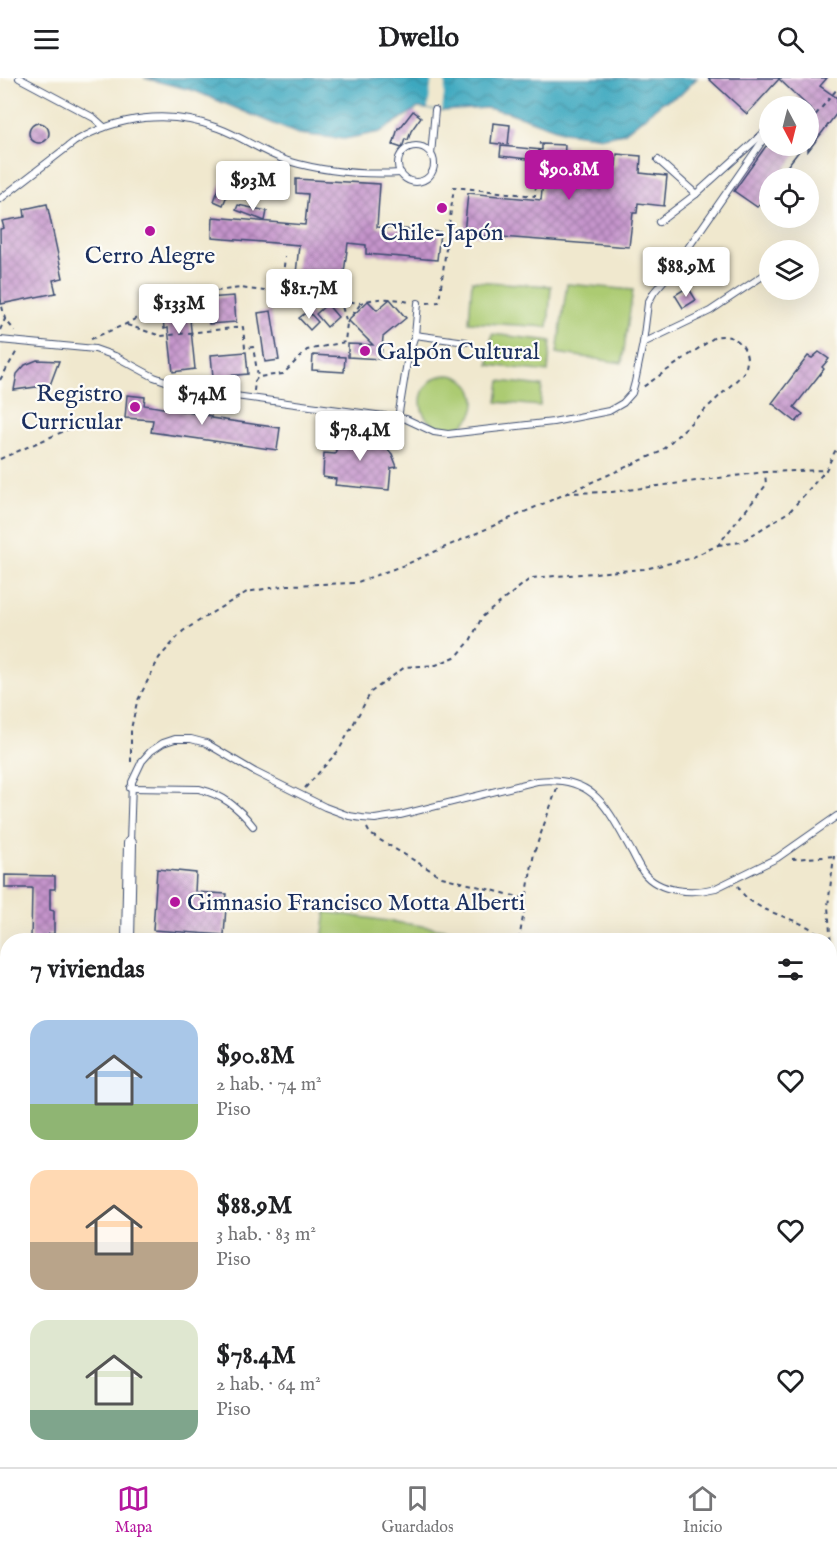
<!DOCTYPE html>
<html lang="es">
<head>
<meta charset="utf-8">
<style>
	body { margin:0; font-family:"IM FELL English",serif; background:#f2f2f2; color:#202124; height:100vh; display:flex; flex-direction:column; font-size:22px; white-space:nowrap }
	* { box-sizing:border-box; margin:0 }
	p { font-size:20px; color:#757577 }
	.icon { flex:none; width:33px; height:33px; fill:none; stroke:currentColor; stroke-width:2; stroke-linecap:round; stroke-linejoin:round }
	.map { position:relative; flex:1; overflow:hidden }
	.details { position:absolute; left:0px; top:855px; width:837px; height:534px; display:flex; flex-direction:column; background:#fff; border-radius:24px 24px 0 0; box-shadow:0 6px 24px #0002 }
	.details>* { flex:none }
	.needle { width:39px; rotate:173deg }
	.fabs { position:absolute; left:759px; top:18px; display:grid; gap:12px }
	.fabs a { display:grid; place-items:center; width:60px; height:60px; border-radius:50%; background:#fff; box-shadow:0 6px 24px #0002; font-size:30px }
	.price { position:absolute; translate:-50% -51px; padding:0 14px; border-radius:6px; background:#fff; color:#222; font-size:20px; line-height:39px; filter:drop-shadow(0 2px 3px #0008) }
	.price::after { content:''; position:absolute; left:50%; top:36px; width:18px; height:14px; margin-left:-9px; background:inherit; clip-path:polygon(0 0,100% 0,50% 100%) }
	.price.selected { background:#b5179e; color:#fff }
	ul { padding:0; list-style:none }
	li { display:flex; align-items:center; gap:18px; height:150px; padding:0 30px }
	li span { display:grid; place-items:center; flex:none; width:168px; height:120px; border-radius:18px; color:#555 }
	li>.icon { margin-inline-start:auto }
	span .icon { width:72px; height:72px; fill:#fffc; stroke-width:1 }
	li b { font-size:26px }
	h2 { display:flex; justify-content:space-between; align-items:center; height:72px; padding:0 30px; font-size:26px }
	header { display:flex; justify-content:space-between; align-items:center; height:78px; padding:0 30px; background:#fff; font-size:27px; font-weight:700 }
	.menu { display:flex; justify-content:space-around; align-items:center; height:84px; border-top:2px solid #e0e0e0; background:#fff; font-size:16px; color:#757577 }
	.menu a { display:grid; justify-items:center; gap:3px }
	.menu .selected { color:#b5179e }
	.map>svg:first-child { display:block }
	.pitch { fill:#accb72; stroke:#647d68; stroke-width:1.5 }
	.water { fill:url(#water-waves); stroke:#2c6c8e; stroke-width:1.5 }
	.pier { fill:#f0e8ce }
	.building { fill:url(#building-cross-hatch) }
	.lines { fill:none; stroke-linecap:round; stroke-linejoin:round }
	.lane-casing { stroke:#3b4b6f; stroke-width:8 }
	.street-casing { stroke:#3b4b6f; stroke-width:14 }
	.secondary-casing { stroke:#3b4b6f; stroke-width:19 }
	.path { stroke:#3b4b6f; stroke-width:2; stroke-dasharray:4.5 4.5; stroke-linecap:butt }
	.lane { stroke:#fff; stroke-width:6 }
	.street { stroke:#fff; stroke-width:12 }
	.secondary { stroke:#fff; stroke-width:16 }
	.poi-dot { fill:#b5179e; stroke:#fdfcf7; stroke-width:2 }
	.labels { text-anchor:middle; stroke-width:4.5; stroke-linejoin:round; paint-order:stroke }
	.poi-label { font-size:24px; fill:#1b2f5e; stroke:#fdfcf7 }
</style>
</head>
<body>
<header><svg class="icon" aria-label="menu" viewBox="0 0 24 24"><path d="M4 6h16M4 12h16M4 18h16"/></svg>Dwello<svg class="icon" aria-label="search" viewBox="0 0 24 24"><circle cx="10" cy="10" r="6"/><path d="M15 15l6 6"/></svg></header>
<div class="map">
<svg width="837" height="1389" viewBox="0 0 837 1389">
	<defs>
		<pattern id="water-waves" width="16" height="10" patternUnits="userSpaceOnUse" patternTransform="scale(1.5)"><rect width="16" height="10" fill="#3ea8bf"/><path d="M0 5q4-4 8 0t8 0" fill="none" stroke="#33899e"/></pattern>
		<pattern id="building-cross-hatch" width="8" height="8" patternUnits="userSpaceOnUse" patternTransform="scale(1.5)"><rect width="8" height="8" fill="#c594cb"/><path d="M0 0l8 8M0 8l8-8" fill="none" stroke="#9f79a8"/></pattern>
	</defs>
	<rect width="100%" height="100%" fill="#fdfcf7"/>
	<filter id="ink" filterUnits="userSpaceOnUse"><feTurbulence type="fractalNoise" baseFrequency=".0167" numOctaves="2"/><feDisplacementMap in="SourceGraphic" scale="12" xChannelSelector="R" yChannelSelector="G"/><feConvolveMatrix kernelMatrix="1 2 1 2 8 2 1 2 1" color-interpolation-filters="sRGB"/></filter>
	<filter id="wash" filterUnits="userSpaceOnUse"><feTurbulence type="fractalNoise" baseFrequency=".008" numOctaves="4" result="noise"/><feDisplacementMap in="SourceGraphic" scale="24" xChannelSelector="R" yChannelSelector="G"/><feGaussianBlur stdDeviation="1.35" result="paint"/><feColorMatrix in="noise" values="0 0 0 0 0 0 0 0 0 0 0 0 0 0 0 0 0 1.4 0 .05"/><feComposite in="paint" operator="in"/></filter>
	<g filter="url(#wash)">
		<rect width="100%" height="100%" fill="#f0e8ce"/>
		<g class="pitch">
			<polygon points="472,203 551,208 548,249 469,244"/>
			<polygon points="567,206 633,212 622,285 557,275"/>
			<polygon points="492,256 551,263 548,294 489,287"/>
			<circle cx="448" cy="324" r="27"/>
			<polygon points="500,303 542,308 540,328 497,324"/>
			<polygon points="326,834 463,854 462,862 322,862"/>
			<polygon points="830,1239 837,1243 837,1353 830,1348"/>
			<polygon points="7,1284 8,1382 82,1382 78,1389 0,1389 0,1298"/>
			<polygon points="444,1382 583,1382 578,1389 440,1389"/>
		</g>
		<polygon class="water" points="144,0 697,0 680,17 663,24 624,55 603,59 564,54 508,34 486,30 442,33 418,30 380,54 344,61 298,56 195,13"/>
		<polygon class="pier" points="432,0 446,0 442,33 428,31"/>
		<g id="blocks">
			<g class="building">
				<polygon points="708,0 827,0 820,8 837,20 837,35 808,73 808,42 814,34 779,1 747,36"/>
				<polygon points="413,33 421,39 411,53 408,62 405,61 402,70 393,67 398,50 400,50"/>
				<circle cx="39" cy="55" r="10"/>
				<polygon points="493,45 510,47 508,67 491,65"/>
				<polygon points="542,66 565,67 564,83 616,88 617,76 641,78 640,95 667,98 664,128 638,125 637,135 633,135 629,169 464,156 468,115 541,122 545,83 500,78 501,68 542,72"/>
				<polygon points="766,68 803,68 778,100 770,100 770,112 757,129 734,113"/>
				<polygon points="296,101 380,106 377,149 440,154 437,182 366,176 366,167 348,165 343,202 296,196 299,167 212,160 213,139 305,147 308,116 296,115"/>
				<polygon points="221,105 231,108 223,127 214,123"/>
				<polygon points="47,126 63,200 53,202 56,215 1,226 0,151 4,150 2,143 25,139 24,131"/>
				<polygon points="238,127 267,133 265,143 236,132"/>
				<polygon points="688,209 696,222 683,230 675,217"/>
				<polygon points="234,218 236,244 209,246 207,220"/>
				<polygon points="390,221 406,240 383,259 381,281 348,279 348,266 373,267 348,242 368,223 377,232"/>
				<polygon points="188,222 195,291 173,294 168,250 164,251 162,225"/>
				<polygon points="327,226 338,239 327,249 316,236"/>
				<polygon points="271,233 279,282 265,284 258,235"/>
				<polygon points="308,233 318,244 310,252 299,240"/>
				<polygon points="246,274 248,296 213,299 211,277"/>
				<polygon points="819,274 829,281 822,289 824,291 794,329 803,336 796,344 772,325 808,278 812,280"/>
				<polygon points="313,277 345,279 344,294 312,292"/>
				<polygon points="37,282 59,283 50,307 14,312 17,296 25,287"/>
				<polygon points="127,317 145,319 144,327 211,338 211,340 280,350 277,372 151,354 153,342 125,340"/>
				<polygon points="342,350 377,359 392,376 397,389 391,390 389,412 335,407 336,401 323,399 324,375 335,376"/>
				<polygon points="157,791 196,795 195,814 227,816 224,857 153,852"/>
				<polygon points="5,797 55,798 55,811 50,811 50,832 54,833 54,856 49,856 48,862 31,862 32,810 5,810"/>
			</g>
		</g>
	</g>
	<g filter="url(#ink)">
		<use href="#blocks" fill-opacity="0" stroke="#3b4b6f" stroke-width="1.5"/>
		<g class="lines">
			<g class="lane-casing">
				<g id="lane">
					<polyline points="19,0 94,40 104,49"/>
					<circle cx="416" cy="86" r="18"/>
					<polyline points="431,77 435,32"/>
					<polyline points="658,82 696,116"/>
					<path d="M0,121L74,64C118,38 169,31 218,50C243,59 263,75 288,83C325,94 362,97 401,95"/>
					<polyline points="659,144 696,116 768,51"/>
					<polyline points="415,257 418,225"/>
					<polyline points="0,262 95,271 115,278 154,299 191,312 406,341 434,354 448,356 553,344 609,333 623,325 632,315 635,304 643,265 648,225 654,214 672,193 770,52"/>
					<polyline points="643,265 710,233 770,193"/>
					<polyline points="398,340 408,278 415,257 466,264"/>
					<path d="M130,710L199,711C223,717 238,729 253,748"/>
					<path d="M130,765L132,704L142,683L151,673L163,665L175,661H191L206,665L255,694L325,729L349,738L362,740L375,741L400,737L537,703C595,697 607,730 632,774C635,780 639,788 643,794C659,815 693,816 716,810L777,780L837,738"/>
				</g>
			</g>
			<g class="street-casing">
				<g id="street">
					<polyline points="128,862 130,765"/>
					<polyline points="830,1380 837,1384"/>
					<polyline points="242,1382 250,1389"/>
					<polyline points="140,1389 144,1382"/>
					<polyline points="159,1389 163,1382"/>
					<polyline points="324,1389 324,1382"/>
					<polyline points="730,1389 739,1382"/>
				</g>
			</g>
			<g class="secondary-casing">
				<polyline id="secondary" points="0,1148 2,1150 0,1153"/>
			</g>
			<g class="path">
				<polyline points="808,37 814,39 837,11"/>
				<polyline points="281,216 285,179"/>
				<polyline points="0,220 5,241"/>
				<polyline points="427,225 439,224 454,109 535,118 540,64"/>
				<polyline points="347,245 361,225"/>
				<polyline points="127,247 161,258 243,249 245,270 253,269 258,299"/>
				<polyline points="0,252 5,241 15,253"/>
				<path d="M91,261L126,246L166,224L216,213L240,210L361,225C375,219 395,220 409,224"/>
				<polyline points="0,302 17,273"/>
				<polyline points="254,313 255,303 258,299 283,296 307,272 345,264 347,245 341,225"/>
				<polyline points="0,381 69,351"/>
				<polyline points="566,415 612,414 765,394 826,392"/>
				<polyline points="718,467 741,464 790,433 826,392 837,369"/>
				<path d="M131,684V651L137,624L159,580L183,553L218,531L247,514L288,507L355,505L407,486L660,374L743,296C755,275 738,253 715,259L643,309"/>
				<polyline points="305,710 339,672 371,614 405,589 436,587 457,578 470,563 482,539 531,500 644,491 689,481 718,467 766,407 765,394"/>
				<polyline points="367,750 370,756 442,799 526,821"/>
				<polyline points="792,781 837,778"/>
				<path d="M738,808C752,838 804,837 825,862"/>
				<polyline points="519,862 534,775 557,710"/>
				<polyline points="830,969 834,959 834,909 828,828 834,778"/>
				<polyline points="830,1045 837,1047"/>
				<polyline points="830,1076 837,1067"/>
				<polyline points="830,1165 837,1167"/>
			</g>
			<use href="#lane" class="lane"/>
			<use href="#street" class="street"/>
			<use href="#secondary" class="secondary"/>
		</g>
	</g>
	<g class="poi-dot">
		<circle cx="442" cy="130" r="6"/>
		<circle cx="150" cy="153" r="6"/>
		<circle cx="365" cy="273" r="6"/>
		<circle cx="135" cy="329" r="6"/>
		<circle cx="175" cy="824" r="6"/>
	</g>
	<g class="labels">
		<g class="poi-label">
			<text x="442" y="162">Chile-Japón</text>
			<text x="150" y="185">Cerro Alegre</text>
			<text x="377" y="281" text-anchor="start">Galpón Cultural</text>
			<text x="123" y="323" text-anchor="end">Registro<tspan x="123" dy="28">Curricular</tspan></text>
			<text x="187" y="832" text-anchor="start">Gimnasio Francisco Motta Alberti</text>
		</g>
	</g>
</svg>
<div class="fabs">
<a><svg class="needle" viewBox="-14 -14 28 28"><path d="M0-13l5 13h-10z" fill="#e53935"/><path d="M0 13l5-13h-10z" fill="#757577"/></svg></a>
<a><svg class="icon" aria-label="locate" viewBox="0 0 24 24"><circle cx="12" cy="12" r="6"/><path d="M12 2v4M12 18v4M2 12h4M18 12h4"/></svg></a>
<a><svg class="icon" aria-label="layers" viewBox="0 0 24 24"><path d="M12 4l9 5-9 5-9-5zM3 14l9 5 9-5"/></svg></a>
</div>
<b class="price selected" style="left:569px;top:123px">$90.8M</b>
<b class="price" style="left:253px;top:134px">$93M</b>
<b class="price" style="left:686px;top:220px">$88.9M</b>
<b class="price" style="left:309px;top:242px">$81.7M</b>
<b class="price" style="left:179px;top:257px">$133M</b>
<b class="price" style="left:202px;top:348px">$74M</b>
<b class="price" style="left:360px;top:384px">$78.4M</b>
<section class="details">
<h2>7 viviendas<svg class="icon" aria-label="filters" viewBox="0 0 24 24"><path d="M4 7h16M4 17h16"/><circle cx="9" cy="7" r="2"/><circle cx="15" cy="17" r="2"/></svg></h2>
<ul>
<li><span style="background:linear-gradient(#a9c7e8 70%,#8fb573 0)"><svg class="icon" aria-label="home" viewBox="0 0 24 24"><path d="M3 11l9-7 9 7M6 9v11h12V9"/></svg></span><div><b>$90.8M</b><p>2 hab. · 74 m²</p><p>Piso</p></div><svg class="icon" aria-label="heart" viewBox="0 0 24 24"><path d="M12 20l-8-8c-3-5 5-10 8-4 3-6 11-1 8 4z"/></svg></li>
<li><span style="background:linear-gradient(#ffd9b3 60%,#b9a48a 0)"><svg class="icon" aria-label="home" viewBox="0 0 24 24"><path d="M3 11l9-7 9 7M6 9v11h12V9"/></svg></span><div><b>$88.9M</b><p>3 hab. · 83 m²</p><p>Piso</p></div><svg class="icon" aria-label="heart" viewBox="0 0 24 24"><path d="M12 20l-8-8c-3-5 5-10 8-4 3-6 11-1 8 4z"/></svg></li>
<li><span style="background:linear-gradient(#dfe7d0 75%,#7fa58c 0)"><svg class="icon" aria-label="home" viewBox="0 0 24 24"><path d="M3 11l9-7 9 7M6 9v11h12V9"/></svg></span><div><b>$78.4M</b><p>2 hab. · 64 m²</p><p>Piso</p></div><svg class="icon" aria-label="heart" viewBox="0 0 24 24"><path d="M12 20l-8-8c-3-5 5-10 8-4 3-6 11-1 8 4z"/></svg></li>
</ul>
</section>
</div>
<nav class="menu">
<a class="selected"><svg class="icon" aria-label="map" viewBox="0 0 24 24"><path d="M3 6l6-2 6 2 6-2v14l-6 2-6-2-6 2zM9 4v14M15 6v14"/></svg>Mapa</a>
<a><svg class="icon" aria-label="saved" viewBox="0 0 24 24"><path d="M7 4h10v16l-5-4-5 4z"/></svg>Guardados</a>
<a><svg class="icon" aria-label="home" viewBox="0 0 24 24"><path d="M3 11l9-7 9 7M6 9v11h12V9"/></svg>Inicio</a>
</nav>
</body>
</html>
